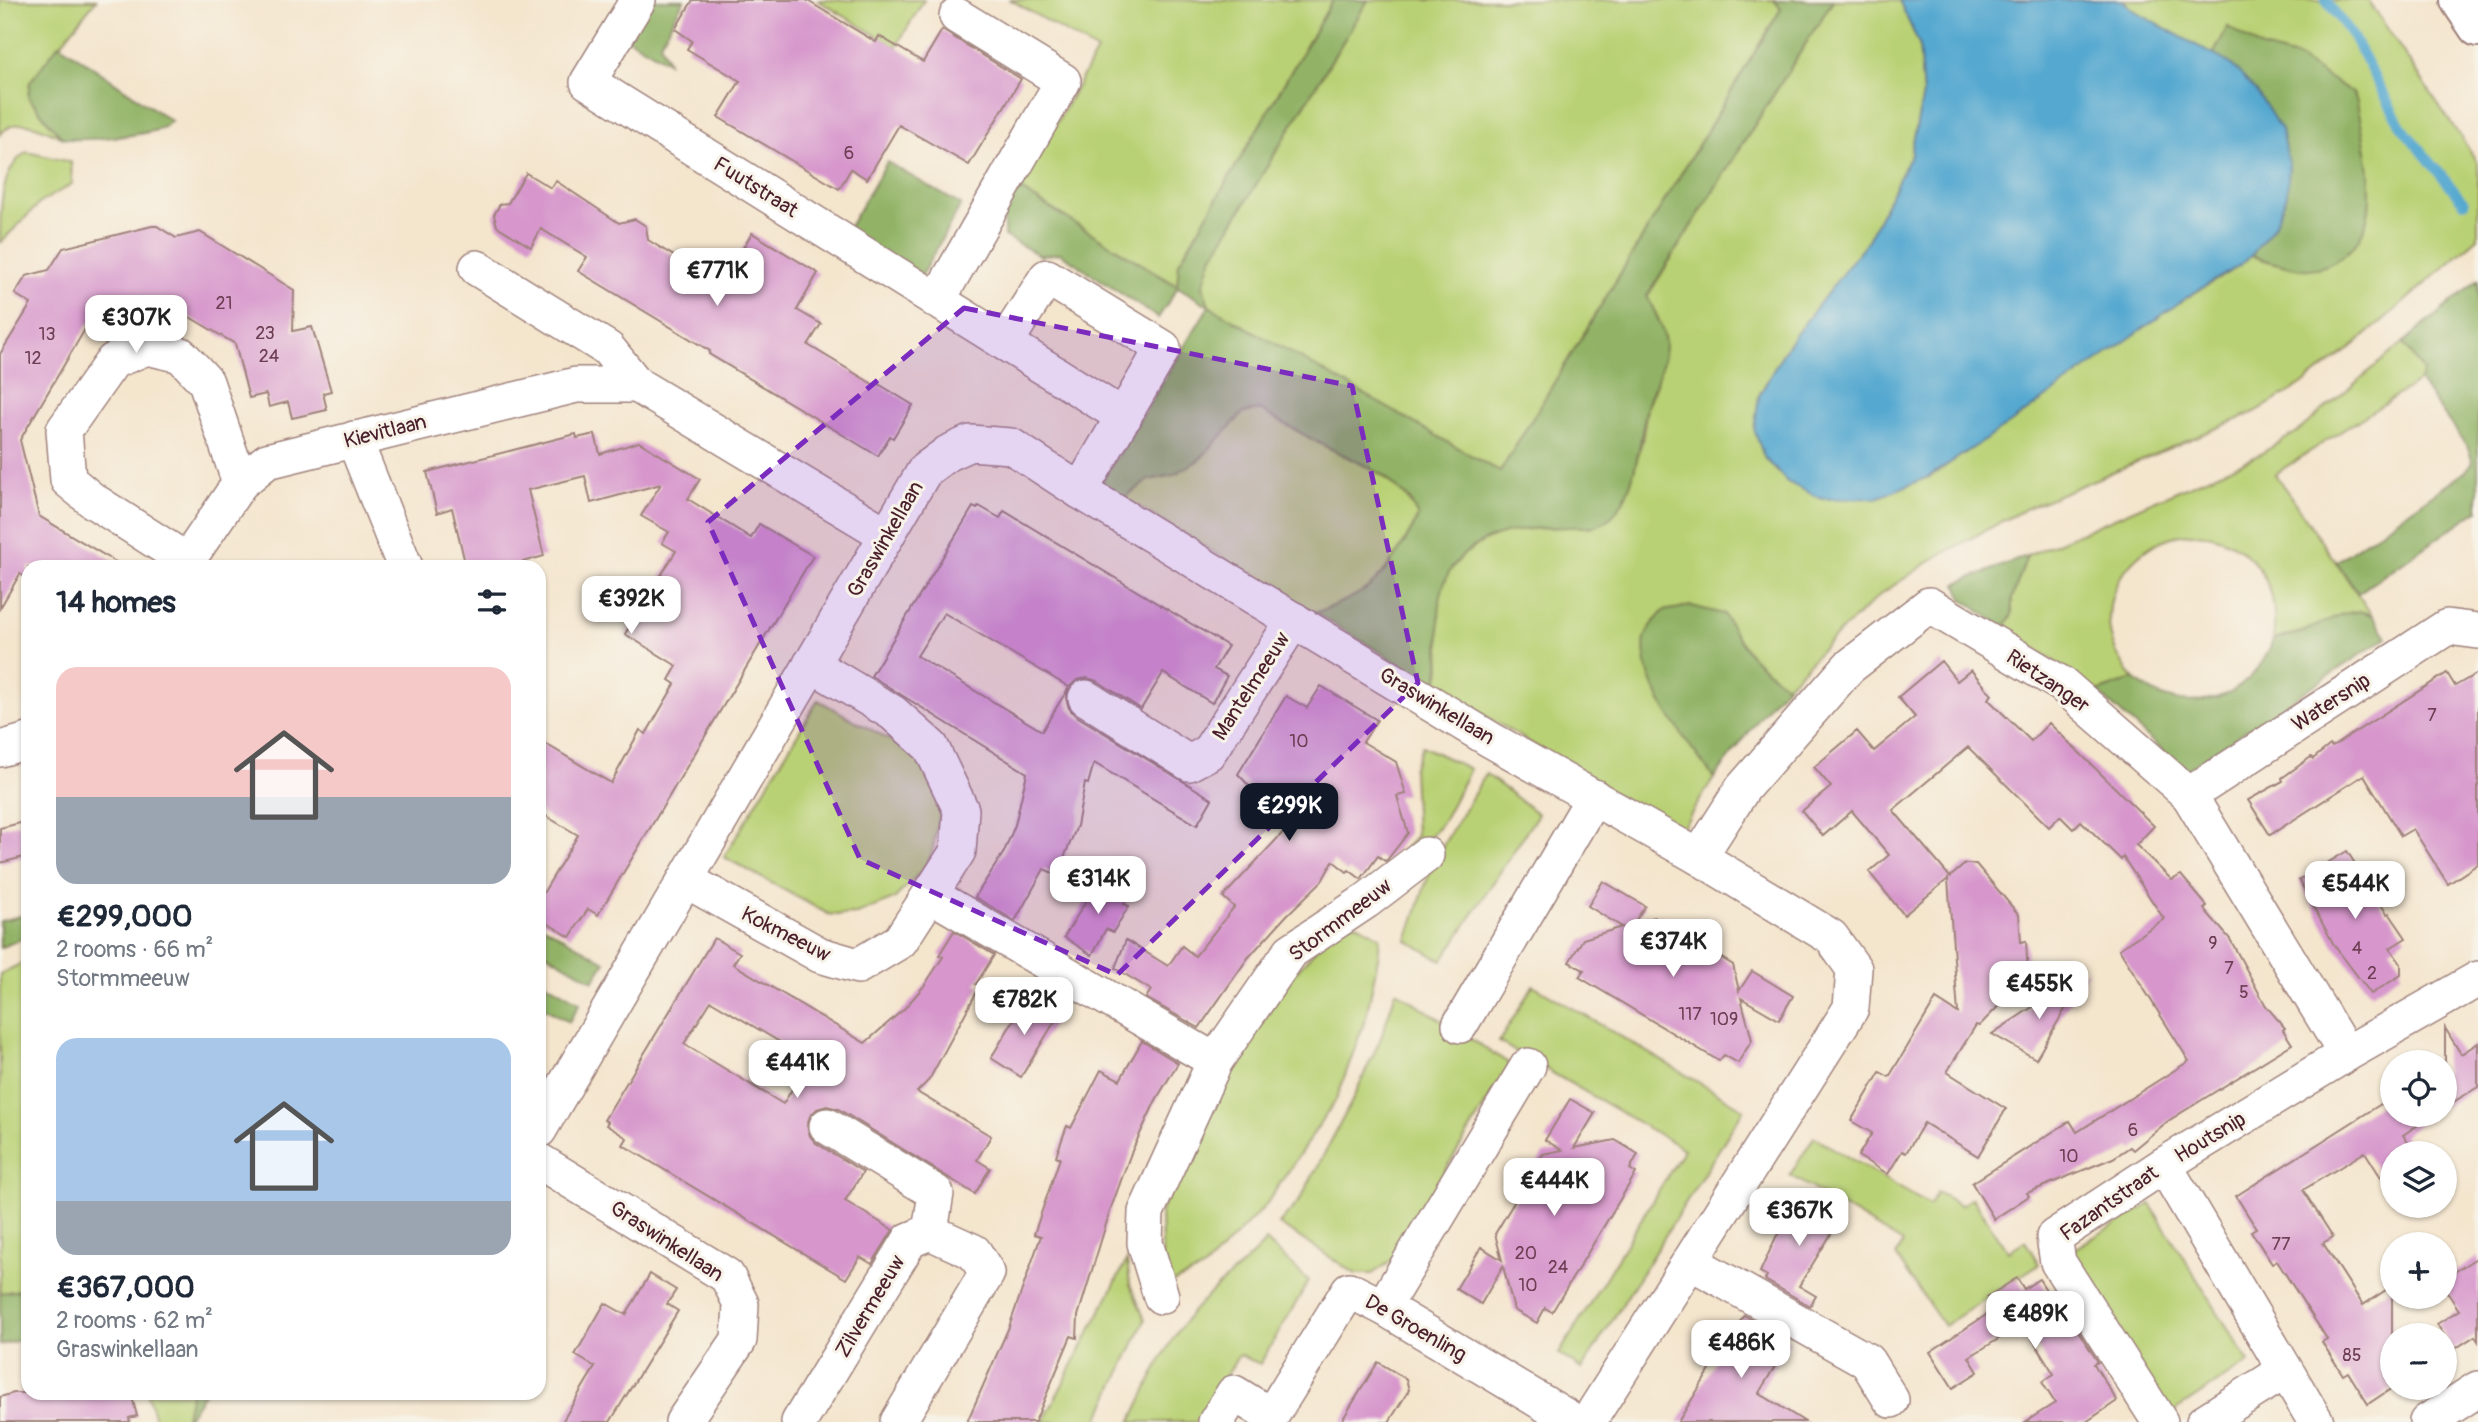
<!DOCTYPE html>
<html lang="en">
<head>
<meta charset="utf-8">
<style>
	body { margin:0; font-family:Pangolin,sans-serif; background:#f6f6f7; color:#1f2937; height:100vh; display:flex; flex-direction:column; font-size:26px; white-space:nowrap }
	* { box-sizing:border-box; margin:0 }
	p { font-size:23px; color:#747a83 }
	.icon { flex:none; width:38px; height:38px; fill:none; stroke:currentColor; stroke-width:2; stroke-linecap:round; stroke-linejoin:round }
	.map { position:relative; flex:1; overflow:hidden }
	.details { position:absolute; left:21px; top:560px; width:525px; height:840px; display:flex; flex-direction:column; background:#fff; border-radius:21px; box-shadow:0 2px 5px #0004 }
	.details>* { flex:none }
	.fabs { position:absolute; left:2380px; top:1050px; display:grid; gap:14px }
	.fabs a { display:grid; place-items:center; width:77px; height:77px; border-radius:50%; background:#fff; box-shadow:0 2px 5px #0004; font-size:35px }
	.price { position:absolute; translate:-50% -60px; padding:0 16px; border-radius:14px; background:#fff; color:#222; font-size:23px; line-height:46px; filter:drop-shadow(0 2px 4px #0008) }
	.price::after { content:''; position:absolute; left:50%; top:42px; width:21px; height:16px; margin-left:-10px; background:inherit; clip-path:polygon(0 0,100% 0,50% 100%) }
	.price.on { background:#111827; color:#fff }
	ul { padding:0; list-style:none }
	li { display:grid; align-content:center; gap:14px; height:371px; padding:0 35px }
	li span { display:grid; place-items:center; height:217px; border-radius:21px; color:#555 }
	li>.icon { margin-inline-start:auto }
	span .icon { width:126px; height:126px; fill:#fffc; stroke-width:1 }
	li b { font-size:30px }
	h2 { display:flex; justify-content:space-between; align-items:center; height:84px; padding:0 35px; font-size:30px }
	.map>svg:first-child { display:block }
	.green { fill:#b9d175; stroke:#827850; stroke-width:2 }
	.forest { fill:#92b366; stroke:#6e6948; stroke-width:2 }
	.water { fill:#54a8d0; stroke:#4f647e; stroke-width:2 }
	.lines { fill:none; stroke-linecap:round; stroke-linejoin:round }
	.stream { stroke:#54a8d0; stroke-width:10 }
	.building { fill:#d797cc; fill-rule:evenodd }
	.minor-casing { stroke:#9f827c; stroke-width:38 }
	.major-casing { stroke:#9f827c; stroke-width:42 }
	.minor { stroke:#fff; stroke-width:35 }
	.major { stroke:#fff; stroke-width:38 }
	.marked { fill:#7b2cbf; fill-opacity:0.2; stroke:#7b2cbf; stroke-width:5; stroke-dasharray:14 9; stroke-linejoin:round }
	.labels { text-anchor:middle; stroke-width:6; stroke-linejoin:round; paint-order:stroke }
	.number-label { font-size:18px; fill:#6d3d53 }
	.street-label { font-size:21px; fill:#4a1f2b; stroke:#f7f3e8 }
</style>
</head>
<body>
<div class="map">
<svg width="2478" height="1422" viewBox="0 0 2478 1422">
	<rect width="100%" height="100%" fill="#f7f3e8"/>
	<filter id="ink" filterUnits="userSpaceOnUse"><feTurbulence type="fractalNoise" baseFrequency=".0143" numOctaves="2"/><feDisplacementMap in="SourceGraphic" scale="14" xChannelSelector="R" yChannelSelector="G"/><feConvolveMatrix kernelMatrix="1 2 1 2 8 2 1 2 1" color-interpolation-filters="sRGB"/></filter>
	<filter id="wash" filterUnits="userSpaceOnUse"><feTurbulence type="fractalNoise" baseFrequency=".00686" numOctaves="4" result="noise"/><feDisplacementMap in="SourceGraphic" scale="28" xChannelSelector="R" yChannelSelector="G"/><feGaussianBlur stdDeviation="1.57" result="paint"/><feColorMatrix in="noise" values="0 0 0 0 0 0 0 0 0 0 0 0 0 0 0 0 0 1.4 0 .05"/><feComposite in="paint" operator="in"/></filter>
	<g filter="url(#wash)">
		<rect width="100%" height="100%" fill="#f4e5cd"/>
		<g class="green">
			<path d="M0,0H96L30,83L28,97L61,137C41,127 16,114 0,135Z"/>
			<polygon points="817,0 924,0 896,47"/>
			<polygon points="1011,0 1333,0 1179,263 1178,286 1019,189 1097,51"/>
			<polygon points="1368,0 1774,0 1781,9 1500,472 1209,306 1202,286 1211,259"/>
			<path d="M1833,0H1899L1919,44L1923,95L1910,157L1868,240L1787,346L1758,397L1928,478C2010,423 2090,366 2170,309C2196,290 2227,277 2251,256L2303,269L2296,57L2262,48L2228,27L2213,55L2139,14L2122,0H2368L2478,163V238L2352,347L2300,386L2255,412L2025,509L1938,556L1881,594L1827,644L1787,686C1754,662 1743,650 1723,614L1681,733L1714,778L1679,833L1436,686L1441,667L1438,599L1447,574L1463,555L1487,539L1510,530L1562,527L1631,482L1642,441L1647,408L1657,381L1659,320L1647,297Z"/>
			<path d="M27,152L71,162L72,184L41,202L0,243C0,211 0,168 27,152Z"/>
			<path d="M2403,343L2423,371L2421,380L2275,474L2372,615C2345,606 2326,624 2301,632C2292,635 2282,637 2273,640C2277,610 2273,583 2252,560C2179,484 2056,590 2134,679L2097,692L2071,672L2004,628L2012,615V598L2027,556L2255,457L2297,432Z"/>
			<path d="M1260,410C1280,421 1299,432 1318,442C1358,463 1397,474 1418,516C1409,537 1388,571 1370,586C1355,599 1333,606 1315,613L1124,498L1149,480L1173,474L1199,460L1243,413Z"/>
			<polygon points="818,700 922,758 938,793 940,813 932,853 923,870 894,899 857,914 837,915 828,914 724,857"/>
			<polygon points="1422,746 1470,769 1443,821 1420,849 1384,876 1416,835 1413,768"/>
			<polygon points="1486,774 1538,814 1442,961 1407,940 1433,862"/>
			<polygon points="1356,923 1380,937 1378,958 1366,1017 1337,1098 1265,1206 1203,1269 1163,1287 1161,1211 1231,1067 1293,975 1338,924"/>
			<polygon points="24,962 28,982 28,1289 0,1293 0,974"/>
			<polygon points="1533,985 1744,1109 1582,1369 1559,1354 1684,1149 1499,1042"/>
			<polygon points="1396,991 1510,1064 1390,1262 1372,1274 1356,1274 1279,1224 1300,1200 1351,1103 1381,1038"/>
			<polygon points="1814,1137 1929,1205 1937,1192 1961,1205 1972,1198 2008,1251 2025,1241 2039,1264 1944,1326 1896,1256 1903,1243 1790,1175"/>
			<polygon points="2150,1204 2249,1362 2168,1415 2070,1262 2074,1249"/>
			<path d="M1266,1241L1309,1281L1260,1364L1239,1355L1197,1422H1131C1148,1387 1164,1348 1188,1317C1211,1288 1242,1269 1266,1241Z"/>
			<polygon points="1127,1260 1130,1284 1145,1320 1097,1422 1043,1422"/>
			<polygon points="147,1393 191,1393 185,1422 156,1422"/>
		</g>
		<g class="forest">
			<polygon points="647,0 684,0 660,43 668,62 625,37"/>
			<path d="M1333,0H1368L1211,259L1203,286L1209,306L1500,472L1781,9L1774,0H1833L1647,296C1654,311 1665,329 1665,346C1664,367 1653,387 1647,407C1638,441 1637,510 1598,525C1589,528 1576,527 1567,527C1529,528 1491,529 1462,556C1424,592 1447,642 1436,686L1315,613C1333,606 1354,598 1370,586C1387,572 1409,537 1418,517L1410,500L1382,474L1317,442L1260,410L1243,413L1199,460L1173,475L1149,480L1124,498L1100,484L1209,306L1178,287L1158,318L1060,253L1041,256L1004,236V215L1019,189L1177,286L1179,263Z"/>
			<path d="M2228,27L2262,48L2296,57L2353,93L2357,101C2364,147 2389,224 2343,256C2332,264 2317,270 2303,269C2286,268 2267,260 2251,256L2274,226L2213,55Z"/>
			<path d="M59,44L171,121C170,122 164,128 162,128C147,135 75,143 61,137L28,97L30,82Z"/>
			<polygon points="887,162 961,205 921,276 847,230"/>
			<polygon points="2478,280 2478,510 2358,593 2336,562 2465,472 2473,462 2467,446 2419,381 2421,379 2423,370 2403,343"/>
			<polygon points="2027,556 2012,598 2012,615 2004,628 1963,599 1957,584 1960,582"/>
			<path d="M1691,606L1724,614C1743,650 1754,662 1787,686L1771,703L1714,778C1689,744 1637,682 1645,638C1646,630 1657,619 1663,611Z"/>
			<path d="M2360,611L2372,615L2387,637L2183,772L2174,761L2097,692L2134,679C2184,722 2252,701 2273,640L2303,632L2342,614Z"/>
			<polygon points="28,914 28,936 0,948 0,921"/>
			<polygon points="539,923 605,962 593,981 539,949"/>
			<polygon points="539,979 580,1003 569,1022 539,1005"/>
			<polygon points="28,1289 28,1338 0,1345 0,1293"/>
			<polygon points="191,1393 204,1393 185,1422"/>
		</g>
		<polygon class="water" points="1899,0 2122,0 2139,14 2231,64 2258,93 2281,130 2289,166 2287,195 2274,226 2251,256 2240,265 2187,297 2008,425 1928,477 1877,498 1822,499 1787,482 1764,457 1754,429 1759,396 1787,346 1868,240 1910,157 1923,95 1919,44"/>
		<g class="lines">
			<polyline class="stream" points="2326,0 2353,37 2401,126 2464,203"/>
		</g>
		<g id="blocks">
			<g class="building">
				<polygon points="693,0 806,0 876,42 879,36 923,62 942,30 1021,79 969,165 899,125 867,179 851,169 839,189 718,117 740,81 687,49 692,41 675,29"/>
				<polygon points="526,173 551,188 556,181 619,223 635,219 646,226 648,240 690,266 694,260 725,278 752,233 818,273 797,310 821,324 808,345 876,386 877,383 913,405 893,438 890,436 878,456 709,354 710,351 578,271 587,257 541,229 531,247 497,226 494,215 500,204 508,203"/>
				<polygon points="152,226 157,226 176,238 200,232 294,290 293,331 312,327 331,391 323,393 327,410 292,418 288,402 269,407 266,394 249,398 235,344 166,303 88,324 20,440 39,516 124,567 28,567 28,579 20,574 0,608 0,354 31,304 15,294 26,276 49,270 63,248"/>
				<polygon points="576,434 577,438 595,434 600,454 639,442 700,479 688,499 751,538 759,524 813,556 598,915 588,909 570,937 539,918 539,900 578,835 539,812 539,740 611,783 640,730 646,734 675,684 669,680 677,666 625,634 676,551 662,543 669,532 641,516 661,484 591,503 585,476 528,490 544,556 523,562 524,567 466,567 452,508 437,513 427,472"/>
				<path d="M979,506L1000,518L1004,511L1228,646L1214,669L1227,676L1212,703L1163,673L1141,709L1097,681L1087,678L1077,680L1069,687L1066,698L1069,708L1075,715L1212,799L1197,825L1094,763L1088,784L1085,783L1077,826L1057,875L1044,869L1015,921L975,897L1004,852L1015,825L1027,773L871,676L973,507L977,509ZM944,613L1069,687L1042,731L917,656Z"/>
				<polygon points="1941,661 1957,681 1971,670 1992,695 1988,699 2031,741 2049,723 2154,826 2136,845 2172,880 2181,875 2207,906 2204,909 2230,939 2266,1006 2285,1028 2283,1030 2292,1044 2168,1121 2133,1150 2130,1147 2113,1158 2027,1193 2029,1196 1994,1219 1972,1183 2070,1121 2077,1132 2189,1061 2119,949 2164,919 2123,857 2121,860 2081,821 2073,829 2060,816 2049,827 1968,747 1893,810 1950,877 1965,864 1976,864 2019,915 2021,942 2026,941 2028,976 1979,1026 1976,1025 1947,1072 2006,1109 1978,1156 1924,1123 1906,1153 1902,1151 1888,1174 1858,1156 1872,1133 1851,1121 1880,1072 1889,1077 1936,999 1958,1013 1948,879 1904,915 1869,872 1889,855 1852,811 1823,836 1802,811 1831,787 1814,767 1857,731 1874,751 1915,717 1898,697"/>
				<polygon points="2447,673 2455,686 2478,673 2478,864 2448,884 2413,829 2401,836 2364,775 2270,835 2248,800 2283,781 2282,778 2311,757 2313,759 2330,745 2332,747"/>
				<polygon points="1321,686 1377,720 1363,742 1396,762 1406,794 1397,796 1408,833 1387,860 1385,861 1378,856 1361,879 1349,870 1347,872 1333,861 1322,881 1287,915 1248,958 1199,1028 1146,998 1151,990 1115,968 1126,940 1168,966 1182,946 1195,956 1234,907 1223,897 1288,827 1238,774 1286,696 1307,708"/>
				<polygon points="28,821 28,856 0,863 0,828"/>
				<polygon points="2347,851 2387,914 2389,913 2406,938 2390,948 2401,964 2401,975 2371,994 2334,945 2299,880"/>
				<polygon points="1101,877 1130,895 1124,904 1129,906 1113,932 1106,929 1092,955 1064,937"/>
				<polygon points="1603,881 1645,906 1634,923 1654,917 1733,965 1739,991 1752,971 1793,996 1779,1020 1741,998 1752,1040 1738,1063 1724,1055 1719,1061 1579,977 1584,970 1569,962 1583,939 1622,927 1588,906"/>
				<path d="M954,931L994,955L976,984L980,986L929,1080L917,1092L991,1136L977,1160L990,1168L975,1194L838,1109L827,1106L817,1109L810,1116L807,1125L810,1136L816,1143L863,1172L845,1201L893,1230L872,1264L860,1257L846,1279L623,1145L627,1138L606,1125L608,1122L604,1120L714,938L740,953L733,964L865,1043L905,1008L924,986L943,957L939,955ZM711,1001L810,1060L783,1104L684,1044Z"/>
				<polygon points="2088,970 2036,1059 1992,1034"/>
				<polygon points="1027,998 1058,1016 1021,1077 991,1058"/>
				<polygon points="2445,1028 2461,1054 2478,1043 2478,1087 2445,1107"/>
				<polygon points="1142,1041 1178,1063 1156,1100 1131,1153 1111,1208 1078,1316 1077,1338 1071,1336 1035,1422 967,1422 1009,1327 1041,1236 1034,1234 1060,1158 1056,1156 1067,1126 1071,1128 1101,1070 1120,1080"/>
				<polygon points="2392,1097 2392,1115 2433,1115 2403,1135 2415,1153 2392,1153 2392,1195 2365,1152 2303,1190 2333,1237 2323,1243 2363,1305 2392,1286 2392,1388 2368,1404 2348,1372 2343,1375 2322,1342 2327,1339 2277,1261 2272,1264 2251,1231 2256,1228 2236,1196"/>
				<polygon points="1570,1099 1595,1113 1574,1148 1615,1140 1638,1154 1630,1169 1636,1173 1552,1312 1545,1308 1537,1323 1514,1310 1503,1266 1481,1304 1456,1289 1481,1247 1502,1260 1495,1234 1543,1154 1562,1150 1545,1140"/>
				<polygon points="1805,1196 1841,1218 1799,1286 1816,1296 1810,1306 1765,1280 1767,1276 1760,1272 1776,1237"/>
				<polygon points="2478,1257 2478,1341 2475,1336 2453,1350 2437,1324 2459,1310 2445,1289 2445,1278"/>
				<polygon points="650,1274 676,1290 667,1304 678,1311 610,1422 562,1422 595,1367 575,1355 605,1303 626,1315"/>
				<polygon points="2017,1278 2024,1289 2039,1279 2048,1293 2052,1290 2098,1362 2094,1364 2117,1401 2086,1422 2025,1422 2055,1403 2042,1382 2054,1374 2023,1324 1969,1357 1978,1372 1953,1388 1930,1352 1995,1309 1987,1297"/>
				<polygon points="1744,1315 1790,1341 1759,1393 1805,1422 1678,1422"/>
				<polygon points="1378,1362 1406,1379 1409,1390 1389,1422 1341,1422"/>
				<polygon points="14,1393 131,1393 137,1416 129,1418 130,1422 0,1422 0,1397"/>
			</g>
		</g>
	</g>
	<g filter="url(#ink)">
		<use href="#blocks" fill-opacity="0" stroke="#9f827c" stroke-width="2"/>
		<g class="lines">
			<g class="minor-casing">
				<g id="minor">
					<polyline points="638,0 588,82 1124,417"/>
					<polyline points="477,268 608,349 637,385"/>
					<polyline points="937,301 1063,81 957,16"/>
					<polyline points="1005,343 1047,277 1163,348 1080,491"/>
					<polyline points="354,439 405,567"/>
					<polyline points="187,561 92,500 68,480 64,430 113,361 147,347 181,355 206,382 240,483"/>
					<polyline points="183,567 240,483 267,461 576,385 637,385 887,535"/>
					<polyline points="1086,698 1189,763 1208,753 1294,620"/>
					<polyline points="0,749 28,741"/>
					<polyline points="2189,795 2447,627 2478,631"/>
					<polyline points="1699,857 1743,788 1849,667 1929,605 2063,685 2189,795 2346,1054"/>
					<polyline points="686,880 820,955 858,966 900,941 958,851 961,810 931,747 893,713 811,664"/>
					<polyline points="931,895 1215,1061"/>
					<polyline points="1460,1025 1594,797"/>
					<polyline points="827,1126 936,1193 930,1232"/>
					<polyline points="539,1130 925,470 948,453 970,443 1011,446 1080,491 1491,740 1699,857 1831,937 1854,969 1851,1008 1588,1422"/>
					<polyline points="539,1161 727,1276 741,1304 739,1340 683,1422"/>
					<polyline points="1691,1262 1867,1361 1891,1400"/>
					<polyline points="1161,1296 1145,1243 1146,1212 1215,1061 1291,951 1366,901 1426,855"/>
					<polyline points="1383,1307 1528,1066"/>
					<polyline points="799,1422 910,1240 930,1232 974,1252 987,1273 898,1422"/>
					<polyline points="1216,1422 1234,1393 1271,1416 1349,1290 1383,1307 1575,1422"/>
					<polyline points="2160,1422 2058,1262 2054,1237 2164,1165"/>
					<polyline points="2204,1422 2285,1371"/>
					<polyline points="2316,1422 2164,1165 2346,1054 2478,979"/>
					<polyline points="2427,1422 2478,1389"/>
				</g>
			</g>
			<g class="major-casing">
				<polyline id="major" points="2460,0 2478,27"/>
			</g>
			<use href="#minor" class="minor"/>
			<use href="#major" class="major"/>
		</g>
	</g>
	<path class="marked" d="M964,308L1352,386L1418,683L1117,975L860,859L708,522Z"/>
	<g class="labels">
		<g class="number-label">
			<text x="849" y="159">6</text>
			<text x="224" y="309">21</text>
			<text x="265" y="339">23</text>
			<text x="47" y="340">13</text>
			<text x="269" y="362">24</text>
			<text x="33" y="364">12</text>
			<text x="2432" y="721">7</text>
			<text x="1299" y="747">10</text>
			<text x="2213" y="949">9</text>
			<text x="2357" y="954">4</text>
			<text x="2229" y="974">7</text>
			<text x="2372" y="979">2</text>
			<text x="2244" y="998">5</text>
			<text x="1690" y="1020">117</text>
			<text x="1724" y="1025">109</text>
			<text x="2133" y="1136">6</text>
			<text x="2069" y="1162">10</text>
			<text x="2281" y="1250">77</text>
			<text x="1526" y="1259">20</text>
			<text x="1558" y="1273">24</text>
			<text x="1528" y="1291">10</text>
			<text x="2352" y="1361">85</text>
		</g>
		<g class="street-label">
			<text transform="translate(756 187) rotate(32)" y="7">Fuutstraat</text>
			<text transform="translate(385 431) rotate(-14)" y="7">Kievitlaan</text>
			<text transform="translate(885 539) rotate(-60)" y="7">Graswinkellaan</text>
			<text transform="translate(2048 681) rotate(34)" y="7">Rietzanger</text>
			<text transform="translate(1251 686) rotate(-57)" y="7">Mantelmeeuw</text>
			<text transform="translate(2331 702) rotate(-33)" y="7">Watersnip</text>
			<text transform="translate(1437 706) rotate(31)" y="7">Graswinkellaan</text>
			<text transform="translate(1340 920) rotate(-37)" y="7">Stormmeeuw</text>
			<text transform="translate(786 934) rotate(27)" y="7">Kokmeeuw</text>
			<text transform="translate(2210 1137) rotate(-31)" y="7">Houtsnip</text>
			<text transform="translate(2109 1203) rotate(-35)" y="7">Fazantstraat</text>
			<text transform="translate(667 1241) rotate(33)" y="7">Graswinkellaan</text>
			<text transform="translate(870 1306) rotate(-59)" y="7">Zilvermeeuw</text>
			<text transform="translate(1416 1328) rotate(30)" y="7">De Groenling</text>
		</g>
	</g>
</svg>
<div class="fabs">
<a><svg class="icon" aria-label="locate" viewBox="0 0 24 24"><circle cx="12" cy="12" r="6"/><path d="M12 2v4M12 18v4M2 12h4M18 12h4"/></svg></a>
<a><svg class="icon" aria-label="layers" viewBox="0 0 24 24"><path d="M12 4l9 5-9 5-9-5zM3 14l9 5 9-5"/></svg></a>
<a>+</a>
<a>−</a>
</div>
<b class="price" style="left:717px;top:308px">€771K</b>
<b class="price" style="left:136px;top:355px">€307K</b>
<b class="price" style="left:631px;top:636px">€392K</b>
<b class="price on" style="left:1289px;top:843px">€299K</b>
<b class="price" style="left:1098px;top:916px">€314K</b>
<b class="price" style="left:2355px;top:921px">€544K</b>
<b class="price" style="left:1673px;top:979px">€374K</b>
<b class="price" style="left:2039px;top:1021px">€455K</b>
<b class="price" style="left:1024px;top:1037px">€782K</b>
<b class="price" style="left:797px;top:1100px">€441K</b>
<b class="price" style="left:1554px;top:1218px">€444K</b>
<b class="price" style="left:1799px;top:1248px">€367K</b>
<b class="price" style="left:2035px;top:1351px">€489K</b>
<b class="price" style="left:1741px;top:1380px">€486K</b>
<section class="details">
<h2>14 homes<svg class="icon" aria-label="filters" viewBox="0 0 24 24"><path d="M4 7h16M4 17h16"/><circle cx="9" cy="7" r="2"/><circle cx="15" cy="17" r="2"/></svg></h2>
<ul>
<li><span style="background:linear-gradient(#f6c9c9 60%,#9aa5b1 0)"><svg class="icon" aria-label="home" viewBox="0 0 24 24"><path d="M3 11l9-7 9 7M6 9v11h12V9"/></svg></span><div><b>€299,000</b><p>2 rooms · 66 m²</p><p>Stormmeeuw</p></div></li>
<li><span style="background:linear-gradient(#a9c7e8 75%,#9aa5b1 0)"><svg class="icon" aria-label="home" viewBox="0 0 24 24"><path d="M3 11l9-7 9 7M6 9v11h12V9"/></svg></span><div><b>€367,000</b><p>2 rooms · 62 m²</p><p>Graswinkellaan</p></div></li>
</ul>
</section>
</div>
</body>
</html>
